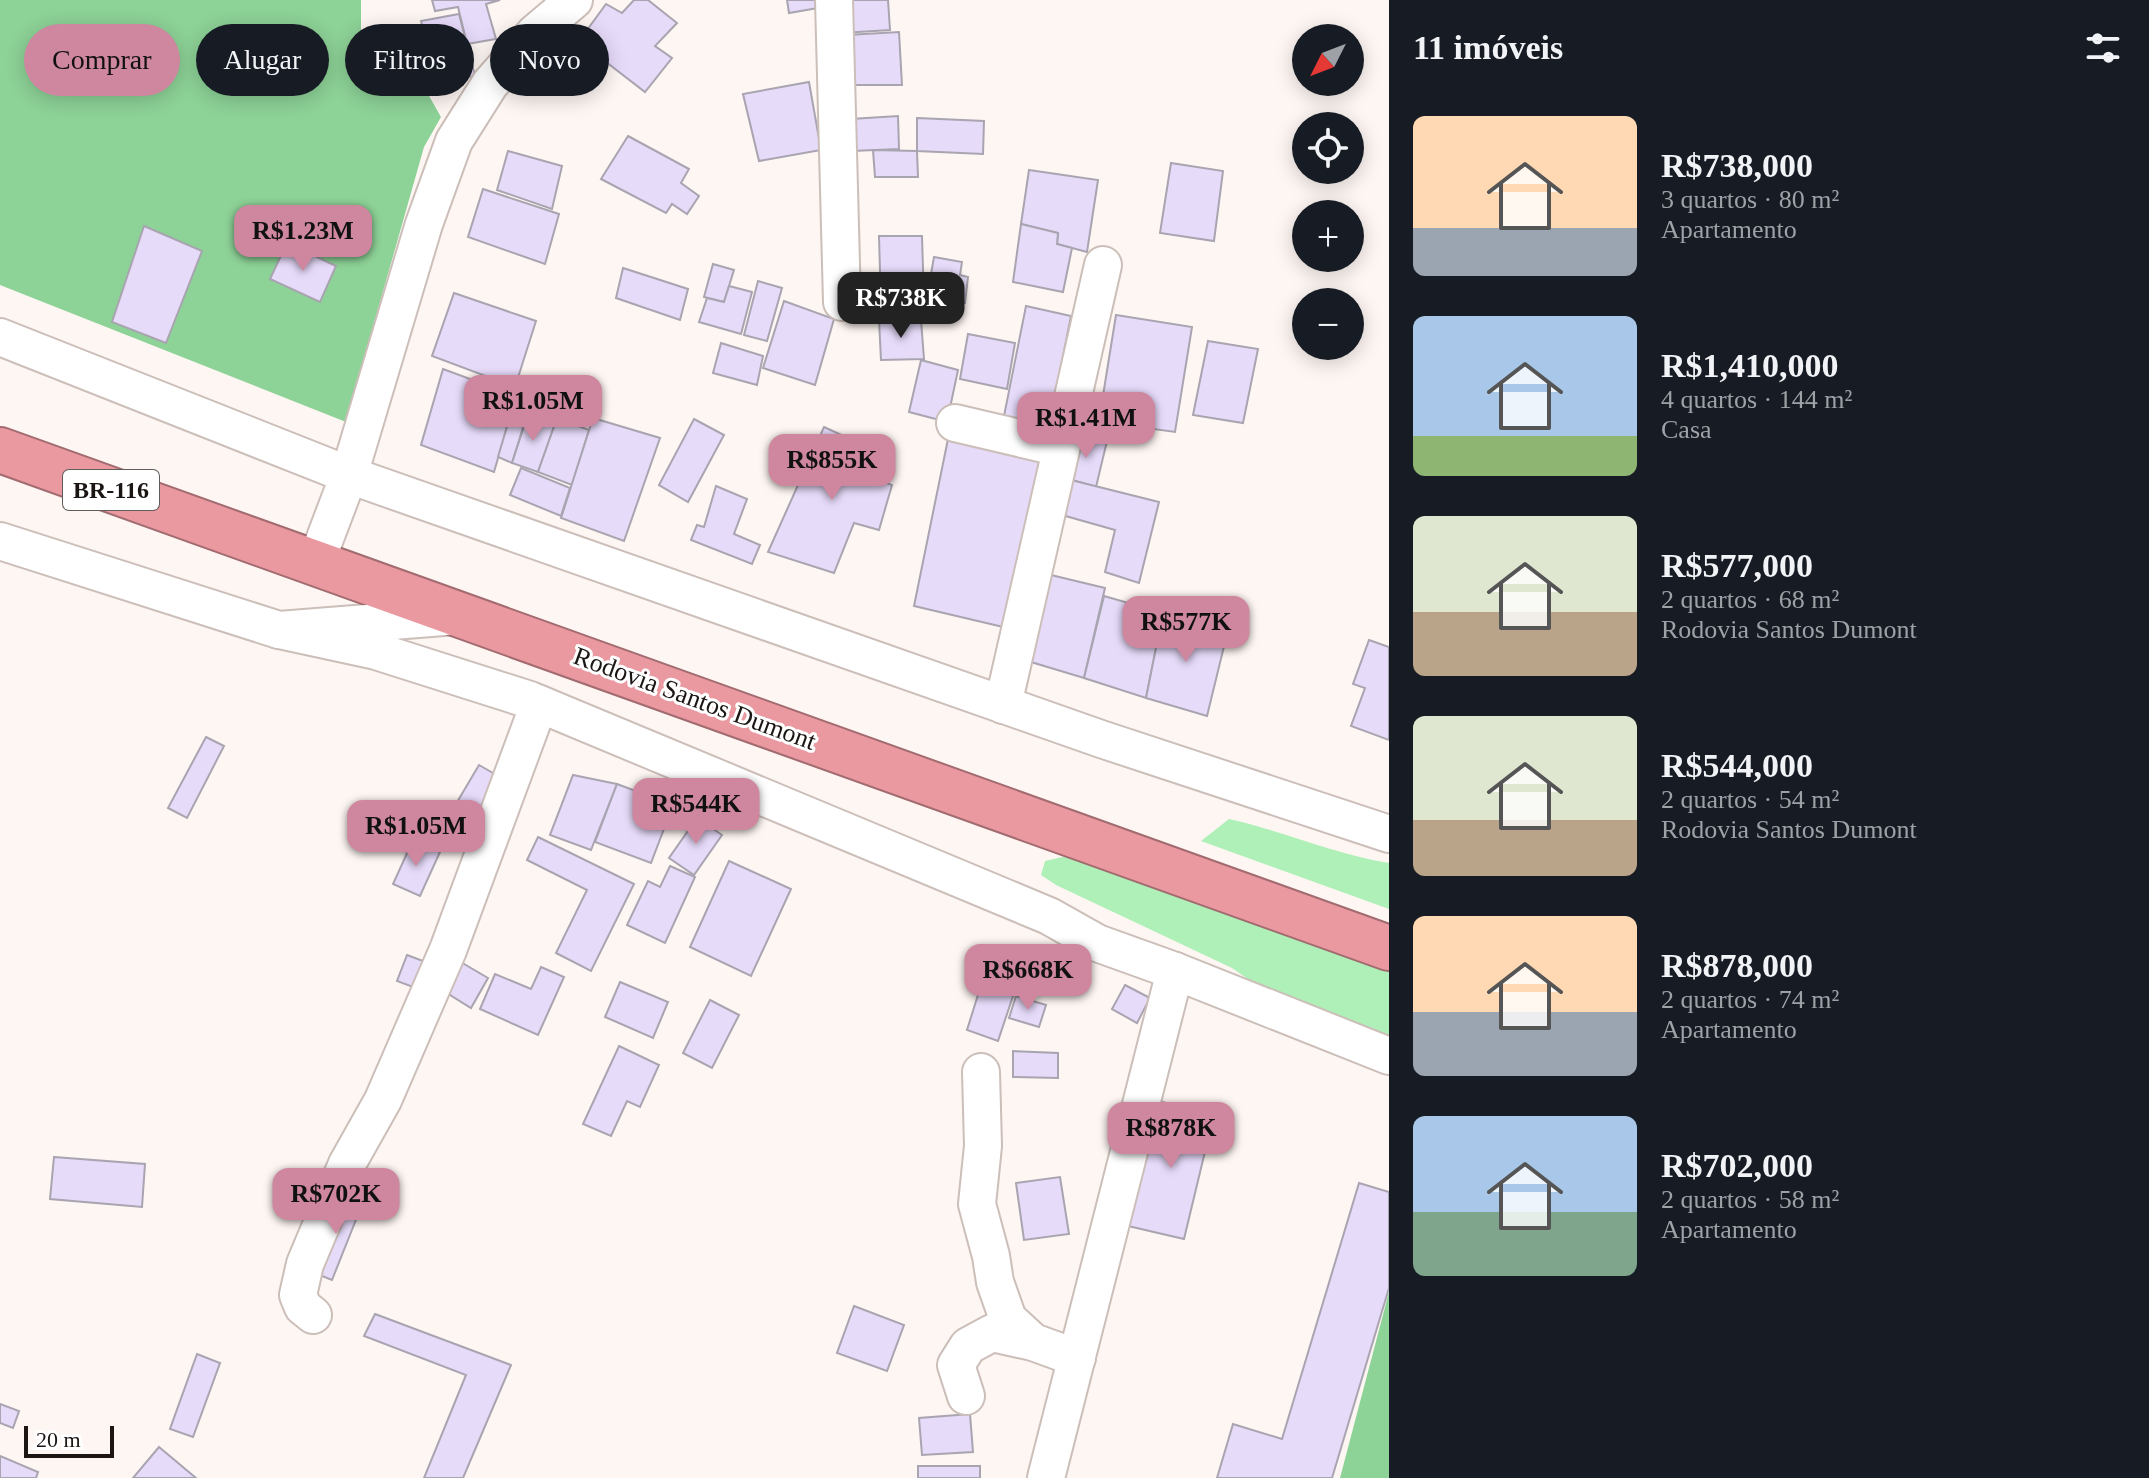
<!DOCTYPE html>
<html lang="pt">
<head>
<meta charset="utf-8">
<style>
	body { margin:0; font-family:Georgia,serif; background:#242831; color:#f1f3f6; height:100vh; display:flex; flex-direction:column; font-size:30px; white-space:nowrap }
	* { box-sizing:border-box; margin:0 }
	p { font-size:26px; color:#9ea1a6 }
	.icon { flex:none; width:44px; height:44px; fill:none; stroke:currentColor; stroke-width:2; stroke-linecap:round; stroke-linejoin:round }
	.map { position:relative; flex:1; overflow:hidden }
	.sheet { display:flex; flex-direction:column; background:#171b24; width:760px }
	.sheet>* { flex:none }
	.guide { position:absolute; left:24px; top:24px; width:760px; height:72px; display:flex; gap:16px }
	.needle { width:52px; rotate:228deg }
	.tools { position:absolute; left:1292px; top:24px; display:grid; gap:16px }
	.tools a { display:grid; place-items:center; width:72px; height:72px; border-radius:50%; background:#171b24; box-shadow:0 4px 20px #0003; font-size:40px }
	.scale { position:absolute; left:24px; bottom:20px; width:90px; box-sizing:border-box; padding-left:8px; border:4px solid #1b1614; border-top:0; font-size:22px; line-height:28px; white-space:nowrap; color:#1b1614; -webkit-text-stroke:6px #fff; paint-order:stroke }
	.price { position:absolute; translate:-50% -68px; padding:0 18px; border-radius:16px; background:#ce879f; color:#111; font-size:26px; line-height:52px; filter:drop-shadow(0 2px 4px #0008) }
	.price::after { content:''; position:absolute; left:50%; top:48px; width:24px; height:18px; margin-left:-12px; background:inherit; clip-path:polygon(0 0,100% 0,50% 100%) }
	.price.on { background:#222; color:#fff }
	ul { padding:0; list-style:none }
	li { display:flex; align-items:center; gap:24px; height:200px; padding:0 24px }
	li span { display:grid; place-items:center; flex:none; width:224px; height:160px; border-radius:12px; color:#555 }
	li>.icon { margin-inline-start:auto }
	span .icon { width:96px; height:96px; fill:#fffc; stroke-width:1 }
	li b { font-size:34px }
	h2 { display:flex; justify-content:space-between; align-items:center; height:96px; padding:0 24px; font-size:34px }
	.tag { padding:0 28px; border-radius:36px; background:#171b24; box-shadow:0 4px 20px #0003; font-size:28px; line-height:72px }
	.tag.on { background:#ce879f; color:#111 }
	main { display:flex; flex:1; min-height:0 }
	.map>svg:first-child { display:block }
	.green { fill:#aef0b7 }
	.forest { fill:#8dd297 }
	.building { fill:#e7dbfa; stroke:#a8a4b0; stroke-width:2 }
	.lines { fill:none; stroke-linecap:round; stroke-linejoin:round }
	.minor-casing { stroke:#ccbeb8; stroke-width:40 }
	.highway-casing { stroke:#a26b70; stroke-width:48 }
	.minor { stroke:#fff; stroke-width:36 }
	.highway { stroke:#ea99a1; stroke-width:44 }
	.labels { text-anchor:middle; stroke-width:6; stroke-linejoin:round; paint-order:stroke }
	.shield { fill:#fff; stroke:#5f5c5a; stroke-width:2 }
	.shield-label { font-size:24px; font-weight:bold; fill:#1b1614 }
	.street-label { font-size:26px; fill:#1b1614; stroke:#fff }
</style>
</head>
<body>
<main>
<div class="map">
<svg width="1389" height="1478" viewBox="0 0 1389 1478">
	<rect width="100%" height="100%" fill="#fef6f2"/>
	<g class="green">
		<path d="M1229,819C1283,831 1334,854 1389,863V909L1201,841Z"/>
		<polygon points="1071,855 1389,972 1389,1046 1288,1007 1232,968 1056,885 1041,875 1045,861"/>
	</g>
	<g class="forest">
		<polygon points="0,0 361,0 361,54 408,59 441,117 424,147 346,422 0,285"/>
		<polygon points="1389,1292 1389,1478 1340,1478"/>
	</g>
	<g class="building">
		<polygon points="432,0 500,0 486,4 496,39 467,44 458,7 435,11"/>
		<polygon points="634,0 648,0 677,23 655,46 672,58 645,92 579,41 606,4 622,13"/>
		<polygon points="787,0 823,0 824,7 789,13"/>
		<polygon points="840,0 888,0 890,30 842,33"/>
		<polygon points="459,14 475,76 437,82 421,21"/>
		<polygon points="899,32 902,85 850,85 847,35"/>
		<polygon points="809,82 821,150 759,161 743,94"/>
		<polygon points="898,116 899,149 852,151 851,119"/>
		<polygon points="917,118 984,121 983,154 917,151"/>
		<polygon points="628,136 689,169 681,183 699,196 687,214 672,204 666,213 601,179"/>
		<polygon points="873,150 917,151 918,177 875,177"/>
		<polygon points="508,151 562,166 552,209 497,190"/>
		<polygon points="1171,163 1223,171 1214,241 1160,233"/>
		<polygon points="1029,170 1098,180 1087,252 1057,244 1058,233 1021,224"/>
		<polygon points="483,189 559,214 545,264 468,237"/>
		<polygon points="1021,224 1058,233 1057,244 1072,248 1063,292 1013,282"/>
		<polygon points="144,226 202,251 166,343 112,322"/>
		<polygon points="879,236 922,236 924,302 881,306"/>
		<polygon points="287,243 336,266 320,302 270,279"/>
		<polygon points="934,257 962,262 960,275 968,277 965,303 927,297"/>
		<polygon points="713,264 734,270 724,302 704,297"/>
		<polygon points="623,268 688,289 680,320 616,298"/>
		<polygon points="758,281 782,288 767,341 744,335"/>
		<polygon points="729,286 752,292 741,334 699,322 707,298 724,302"/>
		<polygon points="454,293 536,321 515,387 432,356"/>
		<polygon points="784,301 834,319 815,385 763,368"/>
		<polygon points="1026,306 1071,316 1049,427 1004,416"/>
		<polygon points="1116,315 1192,327 1175,432 1146,428 1147,417 1101,408"/>
		<polygon points="879,320 921,320 924,359 881,360"/>
		<polygon points="968,334 1015,343 1007,389 960,379"/>
		<polygon points="1208,341 1258,349 1243,423 1193,415"/>
		<polygon points="721,343 763,356 757,385 713,373"/>
		<polygon points="921,360 958,370 947,422 909,412"/>
		<polygon points="443,369 516,396 494,472 421,445"/>
		<polygon points="511,413 526,418 512,463 498,457"/>
		<polygon points="528,414 555,424 538,472 512,463"/>
		<polygon points="557,418 589,430 572,485 538,472"/>
		<polygon points="593,418 660,438 624,541 561,518"/>
		<polygon points="694,419 724,435 688,502 659,485"/>
		<polygon points="824,427 883,454 873,478 892,485 879,530 854,523 834,573 768,552"/>
		<polygon points="1075,435 1107,441 1096,487 1065,478"/>
		<polygon points="948,439 1051,463 1016,630 914,606"/>
		<polygon points="521,468 570,488 561,516 510,495"/>
		<polygon points="1071,480 1159,502 1139,583 1105,572 1115,530 1062,515"/>
		<polygon points="716,486 747,499 734,534 760,545 752,564 691,540 697,525 704,527"/>
		<polygon points="1051,575 1105,588 1084,678 1031,662"/>
		<polygon points="1104,596 1163,613 1146,698 1084,678"/>
		<polygon points="1163,613 1228,630 1207,716 1146,698"/>
		<polygon points="1369,640 1389,647 1389,740 1351,726 1365,688 1353,684"/>
		<polygon points="206,737 224,746 187,818 168,808"/>
		<polygon points="479,765 500,777 461,843 440,831"/>
		<polygon points="573,775 617,784 591,850 550,835"/>
		<polygon points="617,784 673,805 651,863 595,842"/>
		<polygon points="697,818 722,835 694,875 669,858"/>
		<polygon points="538,837 634,884 591,971 556,953 587,890 527,860"/>
		<polygon points="413,840 440,852 420,896 393,884"/>
		<polygon points="729,861 791,889 751,976 690,947"/>
		<polygon points="670,866 695,877 665,943 627,925 648,881 660,887"/>
		<polygon points="407,955 431,964 421,990 397,981"/>
		<polygon points="459,961 488,978 471,1008 442,990"/>
		<polygon points="541,967 564,977 538,1035 480,1009 495,974 531,989"/>
		<polygon points="620,982 668,1002 653,1038 605,1017"/>
		<polygon points="982,982 1014,993 998,1041 967,1030"/>
		<polygon points="1125,985 1150,998 1137,1023 1112,1009"/>
		<polygon points="1016,996 1046,1005 1039,1027 1009,1018"/>
		<polygon points="710,1000 739,1015 712,1068 683,1053"/>
		<polygon points="619,1046 659,1065 640,1107 627,1101 611,1136 583,1124"/>
		<polygon points="1013,1051 1058,1053 1058,1078 1013,1077"/>
		<polygon points="1158,1101 1214,1114 1184,1239 1128,1226"/>
		<polygon points="54,1157 145,1164 142,1207 50,1199"/>
		<polygon points="1060,1177 1069,1234 1024,1240 1016,1183"/>
		<polygon points="1359,1183 1389,1192 1389,1288 1332,1478 1217,1478 1233,1424 1282,1439"/>
		<polygon points="341,1192 363,1202 332,1280 309,1271"/>
		<polygon points="854,1306 904,1325 887,1371 837,1353"/>
		<polygon points="375,1314 511,1365 463,1478 424,1478 466,1375 364,1336"/>
		<polygon points="197,1354 220,1363 193,1437 170,1429"/>
		<polygon points="0,1404 19,1411 13,1428 0,1423"/>
		<polygon points="970,1414 973,1452 922,1455 919,1418"/>
		<polygon points="159,1447 196,1478 133,1478"/>
		<polygon points="0,1456 38,1472 36,1478 0,1478"/>
		<rect x="918" y="1466" width="62" height="12"/>
	</g>
	<g class="lines">
		<g class="minor-casing">
			<g id="minor">
				<polyline points="834,0 842,302"/>
				<polyline points="0,337 349,475 1101,739 1389,834"/>
				<polyline points="955,423 1061,448"/>
				<polyline points="0,541 279,630 456,616"/>
				<polyline points="316,562 349,475 424,224 454,141 490,84 535,33 574,0"/>
				<polyline points="279,630 376,651 530,700 1049,916 1097,943 1175,971 1389,1056"/>
				<polyline points="1003,705 1103,265"/>
				<polyline points="981,1072 983,1146 977,1204 991,1256 995,1282 1008,1319 1033,1342 1077,1358"/>
				<polyline points="313,1315 303,1307 298,1295 305,1264 347,1164 383,1100 448,950 539,704"/>
				<polyline points="966,1396 956,1365 968,1346 992,1333 1033,1342"/>
				<polyline points="1046,1478 1175,971"/>
			</g>
		</g>
		<g class="highway-casing">
			<polyline id="highway" points="0,450 1389,948"/>
		</g>
		<use href="#minor" class="minor"/>
		<use href="#highway" class="highway"/>
	</g>
	<g class="labels">
		<rect class="shield" x="63" y="470" width="96" height="40" rx="6"/>
		<g class="shield-label">
			<text x="111" y="498">BR-116</text>
		</g>
		<g class="street-label">
			<text transform="translate(695 698) rotate(20)" y="9">Rodovia Santos Dumont</text>
		</g>
	</g>
</svg>
<div class="tools">
<a><svg class="needle" viewBox="-14 -14 28 28"><path d="M0-13l5 13h-10z" fill="#e53935"/><path d="M0 13l5-13h-10z" fill="#9ea1a6"/></svg></a>
<a><svg class="icon" aria-label="locate" viewBox="0 0 24 24"><circle cx="12" cy="12" r="6"/><path d="M12 2v4M12 18v4M2 12h4M18 12h4"/></svg></a>
<a>+</a>
<a>−</a>
</div>
<div class="scale">20 m</div>
<b class="price" style="left:303px;top:273px">R$1.23M</b>
<b class="price on" style="left:901px;top:340px">R$738K</b>
<b class="price" style="left:533px;top:443px">R$1.05M</b>
<b class="price" style="left:1086px;top:460px">R$1.41M</b>
<b class="price" style="left:832px;top:502px">R$855K</b>
<b class="price" style="left:1186px;top:664px">R$577K</b>
<b class="price" style="left:696px;top:846px">R$544K</b>
<b class="price" style="left:416px;top:868px">R$1.05M</b>
<b class="price" style="left:1028px;top:1012px">R$668K</b>
<b class="price" style="left:1171px;top:1170px">R$878K</b>
<b class="price" style="left:336px;top:1236px">R$702K</b>
<div class="guide">
<a class="tag on">Comprar</a>
<a class="tag">Alugar</a>
<a class="tag">Filtros</a>
<a class="tag">Novo</a>
</div>
</div>
<section class="sheet">
<h2>11 imóveis<svg class="icon" aria-label="filters" viewBox="0 0 24 24"><path d="M4 7h16M4 17h16"/><circle cx="9" cy="7" r="2"/><circle cx="15" cy="17" r="2"/></svg></h2>
<ul>
<li><span style="background:linear-gradient(#ffd9b3 70%,#9aa5b1 0)"><svg class="icon" aria-label="home" viewBox="0 0 24 24"><path d="M3 11l9-7 9 7M6 9v11h12V9"/></svg></span><div><b>R$738,000</b><p>3 quartos · 80 m²</p><p>Apartamento</p></div></li>
<li><span style="background:linear-gradient(#a9c7e8 75%,#8fb573 0)"><svg class="icon" aria-label="home" viewBox="0 0 24 24"><path d="M3 11l9-7 9 7M6 9v11h12V9"/></svg></span><div><b>R$1,410,000</b><p>4 quartos · 144 m²</p><p>Casa</p></div></li>
<li><span style="background:linear-gradient(#dfe7d0 60%,#b9a48a 0)"><svg class="icon" aria-label="home" viewBox="0 0 24 24"><path d="M3 11l9-7 9 7M6 9v11h12V9"/></svg></span><div><b>R$577,000</b><p>2 quartos · 68 m²</p><p>Rodovia Santos Dumont</p></div></li>
<li><span style="background:linear-gradient(#dfe7d0 65%,#b9a48a 0)"><svg class="icon" aria-label="home" viewBox="0 0 24 24"><path d="M3 11l9-7 9 7M6 9v11h12V9"/></svg></span><div><b>R$544,000</b><p>2 quartos · 54 m²</p><p>Rodovia Santos Dumont</p></div></li>
<li><span style="background:linear-gradient(#ffd9b3 60%,#9aa5b1 0)"><svg class="icon" aria-label="home" viewBox="0 0 24 24"><path d="M3 11l9-7 9 7M6 9v11h12V9"/></svg></span><div><b>R$878,000</b><p>2 quartos · 74 m²</p><p>Apartamento</p></div></li>
<li><span style="background:linear-gradient(#a9c7e8 60%,#7fa58c 0)"><svg class="icon" aria-label="home" viewBox="0 0 24 24"><path d="M3 11l9-7 9 7M6 9v11h12V9"/></svg></span><div><b>R$702,000</b><p>2 quartos · 58 m²</p><p>Apartamento</p></div></li>
</ul>
</section>
</main>
</body>
</html>
